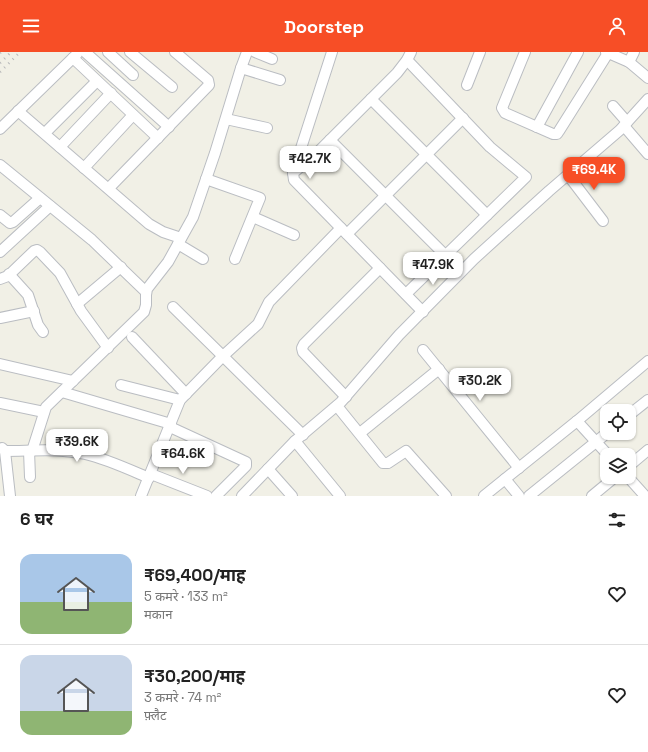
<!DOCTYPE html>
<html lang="hi">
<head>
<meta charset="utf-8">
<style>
	body { margin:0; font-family:"Space Grotesk","Noto Sans Devanagari",sans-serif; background:#f6f6f6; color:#222; height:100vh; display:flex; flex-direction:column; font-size:15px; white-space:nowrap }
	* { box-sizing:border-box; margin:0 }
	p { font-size:13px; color:#767676 }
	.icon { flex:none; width:22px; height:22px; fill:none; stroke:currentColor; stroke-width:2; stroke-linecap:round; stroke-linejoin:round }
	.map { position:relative; height:444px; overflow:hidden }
	.details { display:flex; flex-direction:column; background:#fff; flex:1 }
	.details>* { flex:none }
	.buttons { position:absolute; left:600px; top:352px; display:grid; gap:8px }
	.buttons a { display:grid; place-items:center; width:36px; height:36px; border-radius:8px; background:#fff; box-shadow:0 1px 3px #0004; font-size:20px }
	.price { position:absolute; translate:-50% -34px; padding:0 9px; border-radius:8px; background:#fff; color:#222; font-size:13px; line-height:26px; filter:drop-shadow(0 1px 2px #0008) }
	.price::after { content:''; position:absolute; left:50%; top:24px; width:12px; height:9px; margin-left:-6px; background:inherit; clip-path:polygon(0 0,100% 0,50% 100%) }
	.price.on { background:#f74e26; color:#fff }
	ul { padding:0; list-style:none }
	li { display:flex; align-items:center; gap:12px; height:100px; padding:0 20px }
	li+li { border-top:1px solid #e0e0e0 }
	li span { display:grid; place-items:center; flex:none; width:112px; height:80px; border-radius:12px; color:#555 }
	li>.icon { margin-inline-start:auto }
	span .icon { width:48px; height:48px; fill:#fffc; stroke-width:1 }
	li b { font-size:17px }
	h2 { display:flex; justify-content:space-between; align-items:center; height:48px; padding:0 20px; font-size:17px }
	header { display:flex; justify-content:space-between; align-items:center; height:52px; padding:0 20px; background:#f74e26; color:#fff; font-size:18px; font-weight:700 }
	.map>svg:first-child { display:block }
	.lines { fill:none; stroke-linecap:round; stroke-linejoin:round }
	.minor-casing { stroke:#babdc2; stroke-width:12 }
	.minor { stroke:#fff; stroke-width:10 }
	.rail { stroke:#b7b8b9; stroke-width:2.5; stroke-dasharray:1 5; stroke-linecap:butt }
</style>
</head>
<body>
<header><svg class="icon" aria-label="menu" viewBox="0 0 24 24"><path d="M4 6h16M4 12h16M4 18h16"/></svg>Doorstep<svg class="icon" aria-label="person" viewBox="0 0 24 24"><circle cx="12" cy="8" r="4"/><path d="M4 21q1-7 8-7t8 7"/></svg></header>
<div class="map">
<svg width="648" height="444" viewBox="0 0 648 444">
	<rect width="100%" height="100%" fill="#f1f0e6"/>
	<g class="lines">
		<g class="minor-casing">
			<g id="minor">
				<polyline points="85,0 169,75"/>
				<polyline points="108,0 133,23"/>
				<polyline points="130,0 172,35"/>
				<polyline points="255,0 272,7"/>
				<polyline points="411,0 407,8 397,21 315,103 293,121 294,128 423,260"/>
				<polyline points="525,0 502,56 505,61 553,82 557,82 559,79 608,1"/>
				<polyline points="606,0 629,10 648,26"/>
				<polyline points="73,6 158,86"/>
				<polyline points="629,10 634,0"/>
				<polyline points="241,16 280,28"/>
				<polyline points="467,33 480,0"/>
				<polyline points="371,47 487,163"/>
				<polyline points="613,54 627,70"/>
				<polyline points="18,59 149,172 163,180 181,186"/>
				<polyline points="226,67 267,76"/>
				<polyline points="624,74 648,102"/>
				<polyline points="537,75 578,0"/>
				<polyline points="0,77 77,2"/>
				<polyline points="45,81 97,29"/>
				<polyline points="330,88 446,204"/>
				<polyline points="60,95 111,41"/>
				<polyline points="0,113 92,188 146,240"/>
				<polyline points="84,116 133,63"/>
				<polyline points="293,121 332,0"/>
				<polyline points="568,123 603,169"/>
				<polyline points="206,127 260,146 235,207"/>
				<polyline points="109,136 209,33 208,28 175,0"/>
				<polyline points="0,163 10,171 13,170 40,146"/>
				<polyline points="253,165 294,183"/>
				<polyline points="347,182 463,66"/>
				<polyline points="178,192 203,207"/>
				<polyline points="0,200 50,154"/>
				<polyline points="9,222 28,243 38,273 43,280"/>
				<polyline points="0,227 8,224 34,199 37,198 40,200 60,221 81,259 108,296"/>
				<polyline points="406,242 526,125 490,95 407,8"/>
				<polyline points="77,252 121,215"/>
				<polyline points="173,255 303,383"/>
				<polyline points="0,266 34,259"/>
				<polyline points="132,285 186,342"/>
				<polyline points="423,298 519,416"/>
				<polyline points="0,312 73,329"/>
				<polyline points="121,333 180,348"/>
				<polyline points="62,340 171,372"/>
				<polyline points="346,345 303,300 302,296 304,292 380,216"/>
				<polyline points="0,351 44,360"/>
				<polyline points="337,354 383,411 388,411 406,399 446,444"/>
				<polyline points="629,363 648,348"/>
				<polyline points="577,369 608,403"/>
				<polyline points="170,375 246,410 246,414 216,444"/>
				<polyline points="360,381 439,317"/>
				<polyline points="295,389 340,444"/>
				<polyline points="2,396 5,399 10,444"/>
				<path d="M5,399C32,399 59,396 85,402C107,407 128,417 149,426"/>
				<polyline points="29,399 30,425"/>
				<polyline points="32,399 46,355 144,260 146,253 146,243 147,237 168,210 193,165 215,101 241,16 247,0"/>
				<polyline points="629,414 648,398"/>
				<polyline points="268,417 292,444"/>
				<polyline points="151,422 207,444"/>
				<polyline points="628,425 645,444"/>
				<polyline points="505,427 519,444"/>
				<polyline points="141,444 180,348 223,304 258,272 269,250 341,176"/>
				<polyline points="242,444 295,389 341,350 399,283 474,207 549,139 620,78 648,47"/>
				<polyline points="484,444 577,369 648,309"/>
				<polyline points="529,444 607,381"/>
				<polyline points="592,444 615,425"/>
			</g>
		</g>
		<use href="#minor" class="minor"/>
		<g class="rail">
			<polyline points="0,1 1,0"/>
			<polyline points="0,11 11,0"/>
			<polyline points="0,20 20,0"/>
		</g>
	</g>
</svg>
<div class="buttons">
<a><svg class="icon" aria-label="locate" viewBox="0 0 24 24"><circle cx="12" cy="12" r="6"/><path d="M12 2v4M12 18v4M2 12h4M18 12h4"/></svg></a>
<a><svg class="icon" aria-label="layers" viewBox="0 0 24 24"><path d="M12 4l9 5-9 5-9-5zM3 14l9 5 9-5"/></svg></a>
</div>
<b class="price" style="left:310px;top:128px">₹42.7K</b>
<b class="price on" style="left:594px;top:139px">₹69.4K</b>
<b class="price" style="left:433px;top:234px">₹47.9K</b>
<b class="price" style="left:480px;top:350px">₹30.2K</b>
<b class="price" style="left:77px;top:411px">₹39.6K</b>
<b class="price" style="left:183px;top:423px">₹64.6K</b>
</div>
<section class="details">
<h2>6 घर<svg class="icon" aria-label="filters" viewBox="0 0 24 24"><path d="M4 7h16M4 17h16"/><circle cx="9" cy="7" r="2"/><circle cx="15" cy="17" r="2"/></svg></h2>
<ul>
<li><span style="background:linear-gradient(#a9c7e8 60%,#8fb573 0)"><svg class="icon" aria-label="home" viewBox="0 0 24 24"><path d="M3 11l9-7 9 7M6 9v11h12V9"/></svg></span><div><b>₹69,400/माह</b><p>5 कमरे · 133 m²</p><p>मकान</p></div><svg class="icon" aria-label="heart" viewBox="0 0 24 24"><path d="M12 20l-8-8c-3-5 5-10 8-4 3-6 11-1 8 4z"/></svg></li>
<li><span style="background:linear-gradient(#c9d6e8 70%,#8fb573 0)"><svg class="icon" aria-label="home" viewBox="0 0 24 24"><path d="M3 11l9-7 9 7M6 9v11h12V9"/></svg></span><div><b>₹30,200/माह</b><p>3 कमरे · 74 m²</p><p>फ़्लैट</p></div><svg class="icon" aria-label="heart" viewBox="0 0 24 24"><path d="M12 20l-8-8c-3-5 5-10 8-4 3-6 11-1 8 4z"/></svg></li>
</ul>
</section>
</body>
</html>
